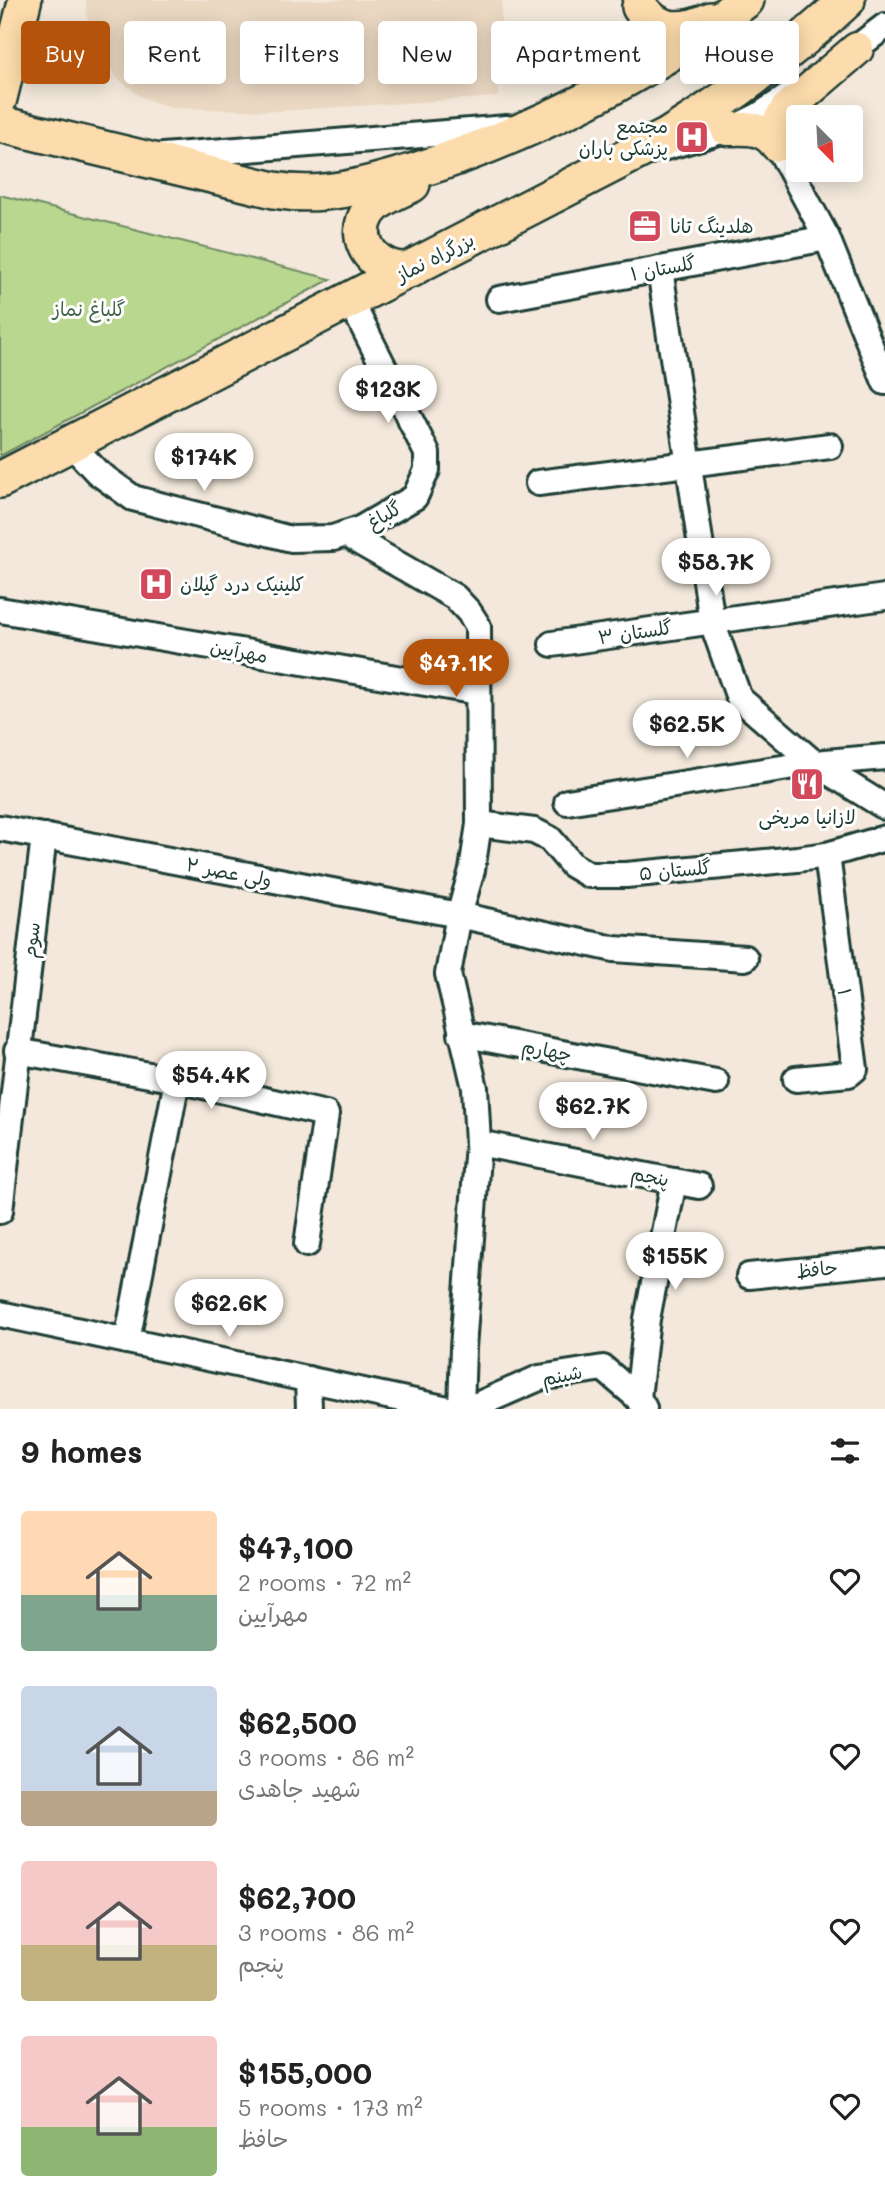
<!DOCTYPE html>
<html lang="en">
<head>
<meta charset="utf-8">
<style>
	body { margin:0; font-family:Mali,"Playpen Sans Arabic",sans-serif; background:#f2f2f2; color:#222; height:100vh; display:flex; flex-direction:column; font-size:26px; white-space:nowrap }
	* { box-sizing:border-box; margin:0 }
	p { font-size:23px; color:#767676 }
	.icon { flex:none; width:38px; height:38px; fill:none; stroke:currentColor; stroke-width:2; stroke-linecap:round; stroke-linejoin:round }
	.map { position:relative; height:1409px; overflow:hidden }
	.drawer { display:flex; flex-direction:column; background:#fff; flex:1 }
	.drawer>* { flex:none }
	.guide { position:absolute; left:21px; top:21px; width:844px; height:63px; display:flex; gap:14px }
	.needle { width:46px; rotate:156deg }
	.buttons { position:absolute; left:786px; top:105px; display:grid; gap:14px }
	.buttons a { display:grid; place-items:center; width:77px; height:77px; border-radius:7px; background:#fff; box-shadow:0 4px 18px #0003; font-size:35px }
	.price { position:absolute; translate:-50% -60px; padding:0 16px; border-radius:24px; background:#fff; color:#222; font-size:23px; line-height:46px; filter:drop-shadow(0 2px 4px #0008) }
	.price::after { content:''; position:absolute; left:50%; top:42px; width:21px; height:16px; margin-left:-10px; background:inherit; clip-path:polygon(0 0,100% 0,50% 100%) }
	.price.selected { background:#b45309; color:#fff }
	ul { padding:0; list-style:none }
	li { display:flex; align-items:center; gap:21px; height:175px; padding:0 21px }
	li span { display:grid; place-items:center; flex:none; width:196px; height:140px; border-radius:7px; color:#555 }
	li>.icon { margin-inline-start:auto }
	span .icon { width:84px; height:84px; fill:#fffc; stroke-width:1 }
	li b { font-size:30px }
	h2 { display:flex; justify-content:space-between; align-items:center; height:84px; padding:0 21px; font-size:30px }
	.chip { padding:0 24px; border-radius:7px; background:#fff; box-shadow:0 4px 18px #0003; font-size:24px; line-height:63px }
	.chip.selected { background:#b45309; color:#fff }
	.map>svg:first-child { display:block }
	.built { fill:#ead8c2 }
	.green { fill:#bad78f; stroke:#6c8a62; stroke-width:2 }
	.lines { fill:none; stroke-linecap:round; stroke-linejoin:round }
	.minor-casing { stroke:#1f3d34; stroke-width:30 }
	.major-casing { stroke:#1f3d34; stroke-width:37 }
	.highway-casing { stroke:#1f3d34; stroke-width:40 }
	.minor { stroke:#fff; stroke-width:24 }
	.major { stroke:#fcdcac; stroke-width:32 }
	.highway { stroke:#fcdcac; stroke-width:35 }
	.labels { text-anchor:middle; stroke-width:6; stroke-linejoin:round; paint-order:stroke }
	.poi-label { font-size:19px; fill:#1f3d34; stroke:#fff; text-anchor:start }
	.street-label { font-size:19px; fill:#1f3d34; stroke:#fff }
	.park-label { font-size:19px; fill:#46644b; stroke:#fff }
</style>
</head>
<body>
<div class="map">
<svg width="885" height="1409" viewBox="0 0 885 1409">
	<rect width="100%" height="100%" fill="#f3e8db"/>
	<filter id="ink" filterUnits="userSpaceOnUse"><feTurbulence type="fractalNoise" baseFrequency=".0143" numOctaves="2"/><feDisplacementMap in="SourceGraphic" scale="14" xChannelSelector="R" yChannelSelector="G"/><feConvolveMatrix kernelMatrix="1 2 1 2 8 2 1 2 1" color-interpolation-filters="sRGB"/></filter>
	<g filter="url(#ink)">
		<polygon class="built" points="86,0 502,0 498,97 278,111 170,108 140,96 117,78 98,47 87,17"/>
		<polygon class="green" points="0,195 331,279 0,456"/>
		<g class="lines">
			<g class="minor-casing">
				<g id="minor">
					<polyline points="842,59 885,26"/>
					<polyline points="777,145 827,238 885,382"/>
					<polyline points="666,147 736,127 758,116 795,92"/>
					<polyline points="163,156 507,128"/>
					<polyline points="660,269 712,622 739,698 814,763 885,807"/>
					<polyline points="499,299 827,238"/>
					<polyline points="71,444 97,472 133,498 291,539 333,538 360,529 415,497 427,470 427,453 350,300"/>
					<polyline points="538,483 830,446"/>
					<polyline points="345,534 455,597 469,612 478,626 479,824 472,870 459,915 448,974 475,1088 478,1143 463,1348 461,1409"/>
					<polyline points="0,610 478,692"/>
					<polyline points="552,644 885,597"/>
					<polyline points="567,802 814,763 885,757"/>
					<polyline points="479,824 534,831 550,839 572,865 589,875 626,875 797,859 827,855 885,838"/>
					<polyline points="0,828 459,915 614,949 745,958"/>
					<polyline points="461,1034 716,1082"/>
					<polyline points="17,1051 177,1080 326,1114 307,1244"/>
					<polyline points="796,1079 849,1074 855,1069 827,855"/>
					<polyline points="478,1143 699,1186"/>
					<polyline points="0,1211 44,836"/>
					<polyline points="749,1276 885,1262"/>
					<polyline points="0,1314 448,1409"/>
					<polyline points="127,1341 177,1080"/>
					<polyline points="308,1379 309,1409"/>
					<polyline points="638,1398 647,1319 674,1181"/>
					<polyline points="468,1409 539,1378 603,1368 638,1398 644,1408"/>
				</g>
			</g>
			<g class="major-casing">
				<g id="major">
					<polyline points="0,100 25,0"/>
					<path d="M727,129C748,129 763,126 777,145L780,120L787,109L857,49"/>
				</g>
			</g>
			<g class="highway-casing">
				<g id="highway">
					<path d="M640,7C657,34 684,33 711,20"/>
					<path d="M0,124L274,190C323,199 368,185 415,171C530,135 650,74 746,0"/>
					<path d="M412,269C378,276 348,240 370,210C380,197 398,191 412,184"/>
					<path d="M0,480L668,136C732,96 792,52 847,0"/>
				</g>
			</g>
			<use href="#minor" class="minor"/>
			<use href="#major" class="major"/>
			<use href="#highway" class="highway"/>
		</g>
	</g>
	<defs>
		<g id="hospital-square" transform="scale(1.75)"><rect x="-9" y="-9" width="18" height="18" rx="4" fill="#d1495b" stroke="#fff"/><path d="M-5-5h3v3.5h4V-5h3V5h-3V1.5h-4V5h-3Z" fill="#fff"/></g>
		<g id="office-square" transform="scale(1.75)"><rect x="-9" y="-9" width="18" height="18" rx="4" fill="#d1495b" stroke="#fff"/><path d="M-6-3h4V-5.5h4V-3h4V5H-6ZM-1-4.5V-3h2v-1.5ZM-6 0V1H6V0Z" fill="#fff"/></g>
		<g id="restaurant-square" transform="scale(1.75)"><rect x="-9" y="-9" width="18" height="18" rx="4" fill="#d1495b" stroke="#fff"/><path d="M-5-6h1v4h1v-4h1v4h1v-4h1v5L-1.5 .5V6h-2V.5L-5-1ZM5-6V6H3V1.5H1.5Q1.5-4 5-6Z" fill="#fff"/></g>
	</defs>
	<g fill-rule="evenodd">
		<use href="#hospital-square" x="692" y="137"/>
		<use href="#office-square" x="645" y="226"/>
		<use href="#hospital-square" x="156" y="584"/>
		<use href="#restaurant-square" x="807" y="784"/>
	</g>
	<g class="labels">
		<g class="poi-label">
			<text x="668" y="133" text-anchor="end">مجتمع<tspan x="668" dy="22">پزشکی باران</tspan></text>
			<text x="670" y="233">هلدینگ تانا</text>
			<text x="180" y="591">کلینیک درد گیلان</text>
			<text x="807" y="824" text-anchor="middle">لازانیا مریخی</text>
		</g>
		<g class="street-label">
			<text transform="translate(435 257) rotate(-27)" y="7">بزرگراه نماز</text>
			<text transform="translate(663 268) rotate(-10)" y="7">گلستان ۱</text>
			<text transform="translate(384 515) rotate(-30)" y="7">گلباغ</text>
			<text transform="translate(635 632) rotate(-8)" y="7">گلستان ۳</text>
			<text transform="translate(239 651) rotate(10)" y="7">مهرآیین</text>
			<text transform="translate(675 870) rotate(-5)" y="7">گلستان ۵</text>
			<text transform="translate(229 872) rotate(11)" y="7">ولی عصر ۲</text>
			<text transform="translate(31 940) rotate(-83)" y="7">سوم</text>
			<text transform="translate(845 992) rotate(82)" y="7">۱</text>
			<text transform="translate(547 1050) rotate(11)" y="7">چهارم</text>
			<text transform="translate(650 1176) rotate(11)" y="7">پنجم</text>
			<text transform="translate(817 1269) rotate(-6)" y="7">حافظ</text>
			<text transform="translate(562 1375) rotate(-11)" y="7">شبنم</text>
		</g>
		<g class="park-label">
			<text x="89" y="316">گلباغ نماز</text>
		</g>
	</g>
</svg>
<div class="buttons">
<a><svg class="needle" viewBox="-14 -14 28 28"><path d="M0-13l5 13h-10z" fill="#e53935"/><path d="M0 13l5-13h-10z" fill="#767676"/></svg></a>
</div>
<b class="price" style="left:388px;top:425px">$123K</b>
<b class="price" style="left:204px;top:493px">$174K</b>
<b class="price" style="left:716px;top:598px">$58.7K</b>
<b class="price selected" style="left:456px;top:699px">$47.1K</b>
<b class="price" style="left:687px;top:760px">$62.5K</b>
<b class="price" style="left:211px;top:1111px">$54.4K</b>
<b class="price" style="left:593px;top:1142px">$62.7K</b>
<b class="price" style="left:675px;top:1292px">$155K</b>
<b class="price" style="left:229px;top:1339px">$62.6K</b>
<div class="guide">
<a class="chip selected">Buy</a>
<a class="chip">Rent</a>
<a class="chip">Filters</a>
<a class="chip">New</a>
<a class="chip">Apartment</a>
<a class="chip">House</a>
</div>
</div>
<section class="drawer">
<h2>9 homes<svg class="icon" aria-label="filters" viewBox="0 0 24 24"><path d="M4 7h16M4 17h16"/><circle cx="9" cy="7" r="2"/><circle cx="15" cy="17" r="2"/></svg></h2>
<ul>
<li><span style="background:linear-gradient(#ffd9b3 60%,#7fa58c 0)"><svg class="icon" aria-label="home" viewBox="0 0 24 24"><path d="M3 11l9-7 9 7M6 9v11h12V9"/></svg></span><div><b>$47,100</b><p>2 rooms · 72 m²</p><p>مهرآیین</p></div><svg class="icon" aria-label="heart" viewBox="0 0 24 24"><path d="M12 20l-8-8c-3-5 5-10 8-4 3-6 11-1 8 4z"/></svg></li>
<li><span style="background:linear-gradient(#c9d6e8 75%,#b9a48a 0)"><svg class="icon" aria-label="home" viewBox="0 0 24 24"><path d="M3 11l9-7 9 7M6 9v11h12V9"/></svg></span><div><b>$62,500</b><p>3 rooms · 86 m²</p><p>شهید جاهدی</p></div><svg class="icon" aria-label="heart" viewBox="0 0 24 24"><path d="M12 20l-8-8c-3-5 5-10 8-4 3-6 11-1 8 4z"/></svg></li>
<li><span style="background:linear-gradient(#f6c9c9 60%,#c2b280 0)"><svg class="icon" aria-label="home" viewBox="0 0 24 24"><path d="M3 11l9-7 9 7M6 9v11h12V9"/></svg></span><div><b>$62,700</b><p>3 rooms · 86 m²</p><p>پنجم</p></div><svg class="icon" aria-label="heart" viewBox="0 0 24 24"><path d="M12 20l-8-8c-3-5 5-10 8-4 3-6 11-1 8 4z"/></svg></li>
<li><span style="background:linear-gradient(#f6c9c9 65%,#8fb573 0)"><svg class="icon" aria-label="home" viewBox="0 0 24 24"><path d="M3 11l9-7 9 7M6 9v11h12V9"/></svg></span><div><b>$155,000</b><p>5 rooms · 173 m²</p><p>حافظ</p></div><svg class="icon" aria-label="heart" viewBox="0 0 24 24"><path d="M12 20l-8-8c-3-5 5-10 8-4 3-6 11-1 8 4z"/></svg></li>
</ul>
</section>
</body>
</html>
